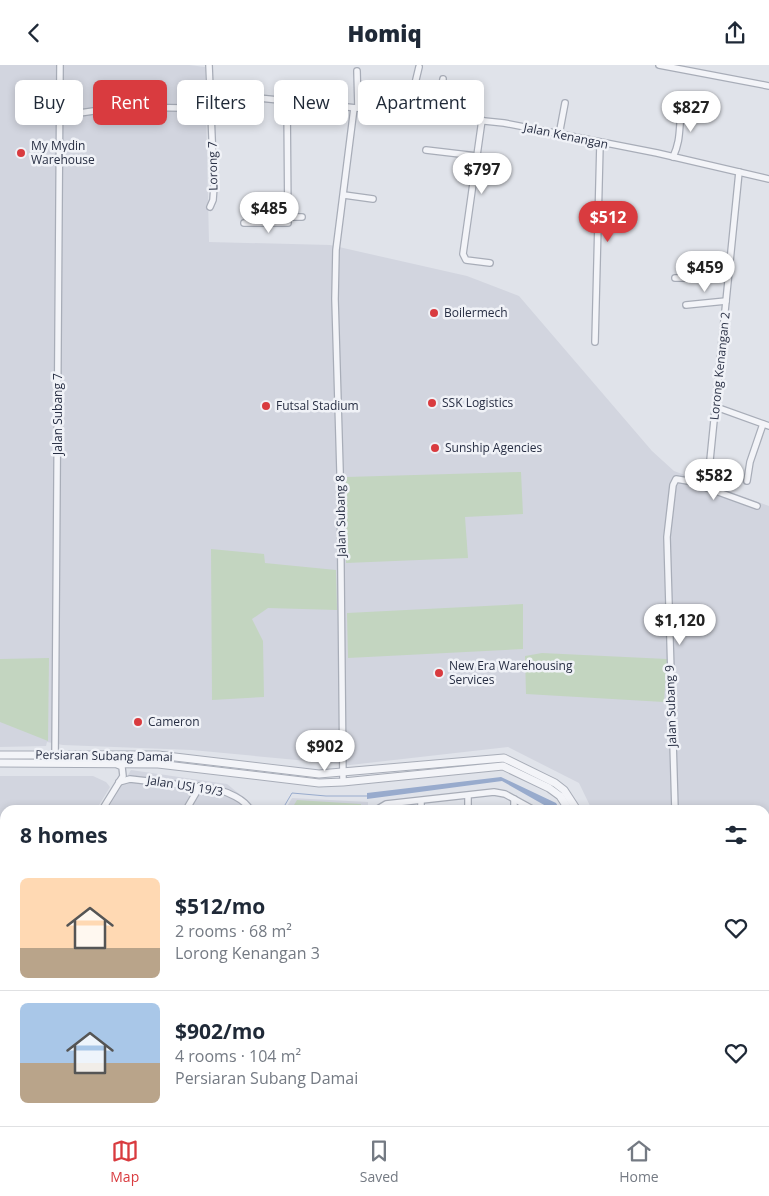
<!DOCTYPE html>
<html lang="en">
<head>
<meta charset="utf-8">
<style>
	body { margin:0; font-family:"Open Sans",sans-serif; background:#f2f2f3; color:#1f2937; height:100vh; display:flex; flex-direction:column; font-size:19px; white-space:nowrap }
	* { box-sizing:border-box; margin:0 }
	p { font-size:16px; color:#747a83 }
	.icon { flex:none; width:28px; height:28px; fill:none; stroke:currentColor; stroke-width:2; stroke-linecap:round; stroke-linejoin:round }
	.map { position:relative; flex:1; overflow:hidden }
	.drawer { position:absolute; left:0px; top:740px; width:770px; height:321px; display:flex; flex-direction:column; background:#fff; border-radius:15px 15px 0 0; box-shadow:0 2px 8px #0003 }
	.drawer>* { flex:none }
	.banner { position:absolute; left:15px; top:15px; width:500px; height:45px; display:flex; gap:10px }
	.price { position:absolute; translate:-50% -42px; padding:0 11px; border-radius:18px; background:#fff; color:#222; font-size:16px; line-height:32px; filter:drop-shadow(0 1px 2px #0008) }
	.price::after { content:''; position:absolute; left:50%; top:30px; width:15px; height:11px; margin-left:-8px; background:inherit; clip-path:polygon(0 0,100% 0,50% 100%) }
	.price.current { background:#d93b3f; color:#fff }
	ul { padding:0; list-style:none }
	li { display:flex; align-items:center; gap:15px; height:125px; padding:0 20px }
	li+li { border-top:1px solid #e0e1e3 }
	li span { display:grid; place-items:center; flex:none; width:140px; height:100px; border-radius:8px; color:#555 }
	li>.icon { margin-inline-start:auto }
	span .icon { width:60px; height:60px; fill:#fffc; stroke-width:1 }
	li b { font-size:21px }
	h2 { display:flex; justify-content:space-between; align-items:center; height:60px; padding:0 20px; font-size:21px }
	.pill { padding:0 18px; border-radius:8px; background:#fff; box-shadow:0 2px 8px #0003; font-size:18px; line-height:45px }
	.pill.current { background:#d93b3f; color:#fff }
	header { display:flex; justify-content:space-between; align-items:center; height:65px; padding:0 20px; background:#fff; font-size:22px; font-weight:800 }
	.tabs { display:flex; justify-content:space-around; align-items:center; height:70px; border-top:1px solid #e0e1e3; background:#fff; font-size:14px; color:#747a83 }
	.tabs a { display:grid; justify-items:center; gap:2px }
	.tabs .current { color:#d93b3f }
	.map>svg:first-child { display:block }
	.built { fill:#d2d5df }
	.green { fill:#c3d5c0 }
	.water { fill:#98abcd }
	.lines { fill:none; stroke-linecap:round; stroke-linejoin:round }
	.stream { stroke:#98abcd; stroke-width:1 }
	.minor-casing { stroke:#a8adb8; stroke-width:8 }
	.tertiary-casing { stroke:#a8adb8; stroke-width:9 }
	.primary-casing { stroke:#9ea5b7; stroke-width:11 }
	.minor { stroke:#f3f4f8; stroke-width:5.5 }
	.tertiary { stroke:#f3f4f8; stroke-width:7 }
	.primary { stroke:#fff; stroke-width:9 }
	.tram { stroke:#787f95; stroke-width:1 }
	.poi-dot { fill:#d93b3f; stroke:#f0f2f7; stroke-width:2 }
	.labels { text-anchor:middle; stroke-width:5; stroke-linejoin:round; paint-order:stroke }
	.street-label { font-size:12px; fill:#272e43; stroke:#f0f2f7 }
	.poi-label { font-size:12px; fill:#272e43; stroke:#f0f2f7; text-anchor:start }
</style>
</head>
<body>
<header><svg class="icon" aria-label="back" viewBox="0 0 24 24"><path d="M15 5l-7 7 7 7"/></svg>Homiq<svg class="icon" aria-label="share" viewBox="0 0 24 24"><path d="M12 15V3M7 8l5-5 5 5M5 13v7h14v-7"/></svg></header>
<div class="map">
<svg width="769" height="1061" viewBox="0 0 769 1061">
	<rect width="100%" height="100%" fill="#e0e3ea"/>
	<g class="built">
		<polygon points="0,0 189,0 205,2 209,177 330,180 467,211 519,231 652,386 674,406 769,441 769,812 765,812 765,745 592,745 579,718 508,682 350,700 192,685 63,680 47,677 46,681 0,682"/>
		<polygon points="131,705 227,719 254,741 255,745 107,745"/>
		<polygon points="0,711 93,711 106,717 110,722 96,745 5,745 5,764 0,763"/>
		<polygon points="292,733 368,737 368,745 285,745"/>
	</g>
	<g class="green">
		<polygon points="521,407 523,449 465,452 468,493 346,498 346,412"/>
		<polygon points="211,484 264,489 265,498 336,505 337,545 268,543 252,554 263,576 264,632 212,635"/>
		<polygon points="523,539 523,584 348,593 347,548"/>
		<polygon points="542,588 667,594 664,637 526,629 525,591"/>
		<polygon points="49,593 48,676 0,657 0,594"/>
		<polygon points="297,735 361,739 361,745 291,745"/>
		<polygon points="765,846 769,846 769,1061 687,1061 687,1056 765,1056"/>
		<polygon points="0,1028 5,1028 5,1056 44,1056 44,1061 0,1061"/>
	</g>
	<polygon class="water" points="501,712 556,738 560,745 553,745 502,716 367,734 367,728"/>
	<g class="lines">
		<polyline class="stream" points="282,745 292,728 326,731 367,731"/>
		<g class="minor-casing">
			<g id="minor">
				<polyline points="209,0 214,121 213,135 210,142"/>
				<polyline points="659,0 769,21"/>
				<polyline points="357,6 358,43"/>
				<polyline points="211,28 504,58 657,88 769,114"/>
				<polyline points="408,48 419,2"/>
				<polyline points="59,51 121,42 184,43"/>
				<polyline points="438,51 443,14"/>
				<polyline points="482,55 463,189 466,195 490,198"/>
				<polyline points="559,70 565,38"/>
				<polyline points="426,85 477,91"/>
				<path d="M673,92C683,71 677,58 684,36"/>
				<polyline points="344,130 373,134"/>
				<polyline points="289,152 302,152"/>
				<polyline points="244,158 288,158 287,36"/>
				<polyline points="675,213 715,213 723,205 730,205"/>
				<polyline points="686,240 726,236"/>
				<polyline points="595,277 600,79"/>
				<polyline points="716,342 769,361"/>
				<polyline points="709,405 739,107"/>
				<polyline points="747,416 750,397 763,359"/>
				<polyline points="708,423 709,414"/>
				<polyline points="55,694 60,0"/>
				<path d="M119,717L130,714L216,724C227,727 245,734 250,745"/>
				<polyline points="343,717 340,406 335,234 336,185 354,43"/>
				<polyline points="468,731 468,745"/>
				<polyline points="514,734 514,745"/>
				<polyline points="421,736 421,745"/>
				<polyline points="102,745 123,711 122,702 116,699"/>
				<polyline points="186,745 200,721"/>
				<polyline points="376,745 386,739 494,727 505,729 534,745"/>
				<polyline points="675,745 667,472 673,420 676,414 688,416 757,441"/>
				<polyline points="4,835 5,1021"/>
				<polyline points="52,1056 52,1061"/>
				<polyline points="178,1056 178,1061"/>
				<polyline points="275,1056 275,1061"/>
				<polyline points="558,1056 558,1061"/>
				<polyline points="587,1056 587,1061"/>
				<polyline points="682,1056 682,1061"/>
				<polyline points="128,1061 137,1056"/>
				<polyline points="369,1061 369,1056"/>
				<polyline points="417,1061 417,1056"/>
				<polyline points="463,1061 463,1056"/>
				<polyline points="510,1061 510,1056"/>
				<polyline points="634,1061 634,1056"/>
			</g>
		</g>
		<g class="tertiary-casing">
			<g id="tertiary">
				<polyline points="0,690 158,690 319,709 504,693 555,718 564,725 577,745"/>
				<polyline points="0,698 158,699 319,718 343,717 503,701 549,723 560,731 569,745"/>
				<polyline points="765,822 769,821"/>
				<polyline points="765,829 769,829"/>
				<polyline points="573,1056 573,1061"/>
			</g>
		</g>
		<g class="primary-casing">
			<g id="primary">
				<polyline points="0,793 5,795"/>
				<polyline points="0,810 5,812"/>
				<polyline points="142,1056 142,1061"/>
				<polyline points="153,1056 154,1061"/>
			</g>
		</g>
		<use href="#minor" class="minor"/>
		<use href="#tertiary" class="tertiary"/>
		<use href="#primary" class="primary"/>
		<g class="tram">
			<polyline points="0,801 5,803"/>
			<polyline points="146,1056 146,1061"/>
		</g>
	</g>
	<g class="poi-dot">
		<circle cx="21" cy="88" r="5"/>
		<circle cx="434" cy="248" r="5"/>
		<circle cx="432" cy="338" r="5"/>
		<circle cx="266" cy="341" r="5"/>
		<circle cx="435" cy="383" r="5"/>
		<circle cx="439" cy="608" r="5"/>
		<circle cx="138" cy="657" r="5"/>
	</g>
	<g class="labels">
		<g class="street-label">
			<text transform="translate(566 71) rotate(12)" y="4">Jalan Kenangan</text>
			<text transform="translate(213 101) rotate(-91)" y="4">Lorong 7</text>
			<text transform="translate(720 301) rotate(-84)" y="4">Lorong Kenangan 2</text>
			<text transform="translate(58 349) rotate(-90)" y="4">Jalan Subang 7</text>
			<text transform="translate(341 451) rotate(-91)" y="4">Jalan Subang 8</text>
			<text transform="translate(671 641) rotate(-92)" y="4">Jalan Subang 9</text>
			<text transform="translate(104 691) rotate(1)" y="4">Persiaran Subang Damai</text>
			<text transform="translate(185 721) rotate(9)" y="4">Jalan USJ 19/3</text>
		</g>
		<g class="poi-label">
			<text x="31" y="85">My Mydin<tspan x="31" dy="14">Warehouse</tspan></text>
			<text x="444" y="252">Boilermech</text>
			<text x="442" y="342">SSK Logistics</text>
			<text x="276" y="345">Futsal Stadium</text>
			<text x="445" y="387">Sunship Agencies</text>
			<text x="449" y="605">New Era Warehousing<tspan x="449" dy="14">Services</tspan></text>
			<text x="148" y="661">Cameron</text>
		</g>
	</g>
</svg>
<b class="price" style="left:691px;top:68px">$827</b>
<b class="price" style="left:482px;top:130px">$797</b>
<b class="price" style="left:269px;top:169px">$485</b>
<b class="price current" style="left:608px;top:178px">$512</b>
<b class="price" style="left:705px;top:228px">$459</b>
<b class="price" style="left:714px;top:436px">$582</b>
<b class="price" style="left:680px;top:581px">$1,120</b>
<b class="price" style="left:325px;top:707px">$902</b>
<div class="banner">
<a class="pill">Buy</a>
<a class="pill current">Rent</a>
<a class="pill">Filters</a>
<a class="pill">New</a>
<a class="pill">Apartment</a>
</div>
<section class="drawer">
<h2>8 homes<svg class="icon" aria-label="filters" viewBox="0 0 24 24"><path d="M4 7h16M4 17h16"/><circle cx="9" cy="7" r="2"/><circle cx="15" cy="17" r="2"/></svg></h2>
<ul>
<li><span style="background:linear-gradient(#ffd9b3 70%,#b9a48a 0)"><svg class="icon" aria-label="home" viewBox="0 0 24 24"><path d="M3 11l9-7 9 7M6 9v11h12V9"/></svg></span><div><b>$512/mo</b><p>2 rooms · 68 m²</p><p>Lorong Kenangan 3</p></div><svg class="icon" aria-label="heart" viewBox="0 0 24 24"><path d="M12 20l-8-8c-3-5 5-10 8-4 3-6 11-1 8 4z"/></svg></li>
<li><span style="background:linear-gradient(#a9c7e8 60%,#b9a48a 0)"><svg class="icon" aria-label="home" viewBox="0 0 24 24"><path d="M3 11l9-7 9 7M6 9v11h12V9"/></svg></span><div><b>$902/mo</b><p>4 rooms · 104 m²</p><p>Persiaran Subang Damai</p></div><svg class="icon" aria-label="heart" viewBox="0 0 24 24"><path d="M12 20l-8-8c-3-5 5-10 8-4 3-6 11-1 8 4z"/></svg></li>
</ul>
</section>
</div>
<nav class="tabs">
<a class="current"><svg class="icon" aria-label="map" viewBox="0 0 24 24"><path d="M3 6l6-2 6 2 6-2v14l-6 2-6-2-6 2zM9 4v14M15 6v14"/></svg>Map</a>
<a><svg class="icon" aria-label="saved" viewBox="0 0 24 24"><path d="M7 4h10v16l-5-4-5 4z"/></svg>Saved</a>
<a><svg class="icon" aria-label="home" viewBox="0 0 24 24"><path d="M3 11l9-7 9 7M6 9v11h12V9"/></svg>Home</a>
</nav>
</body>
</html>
